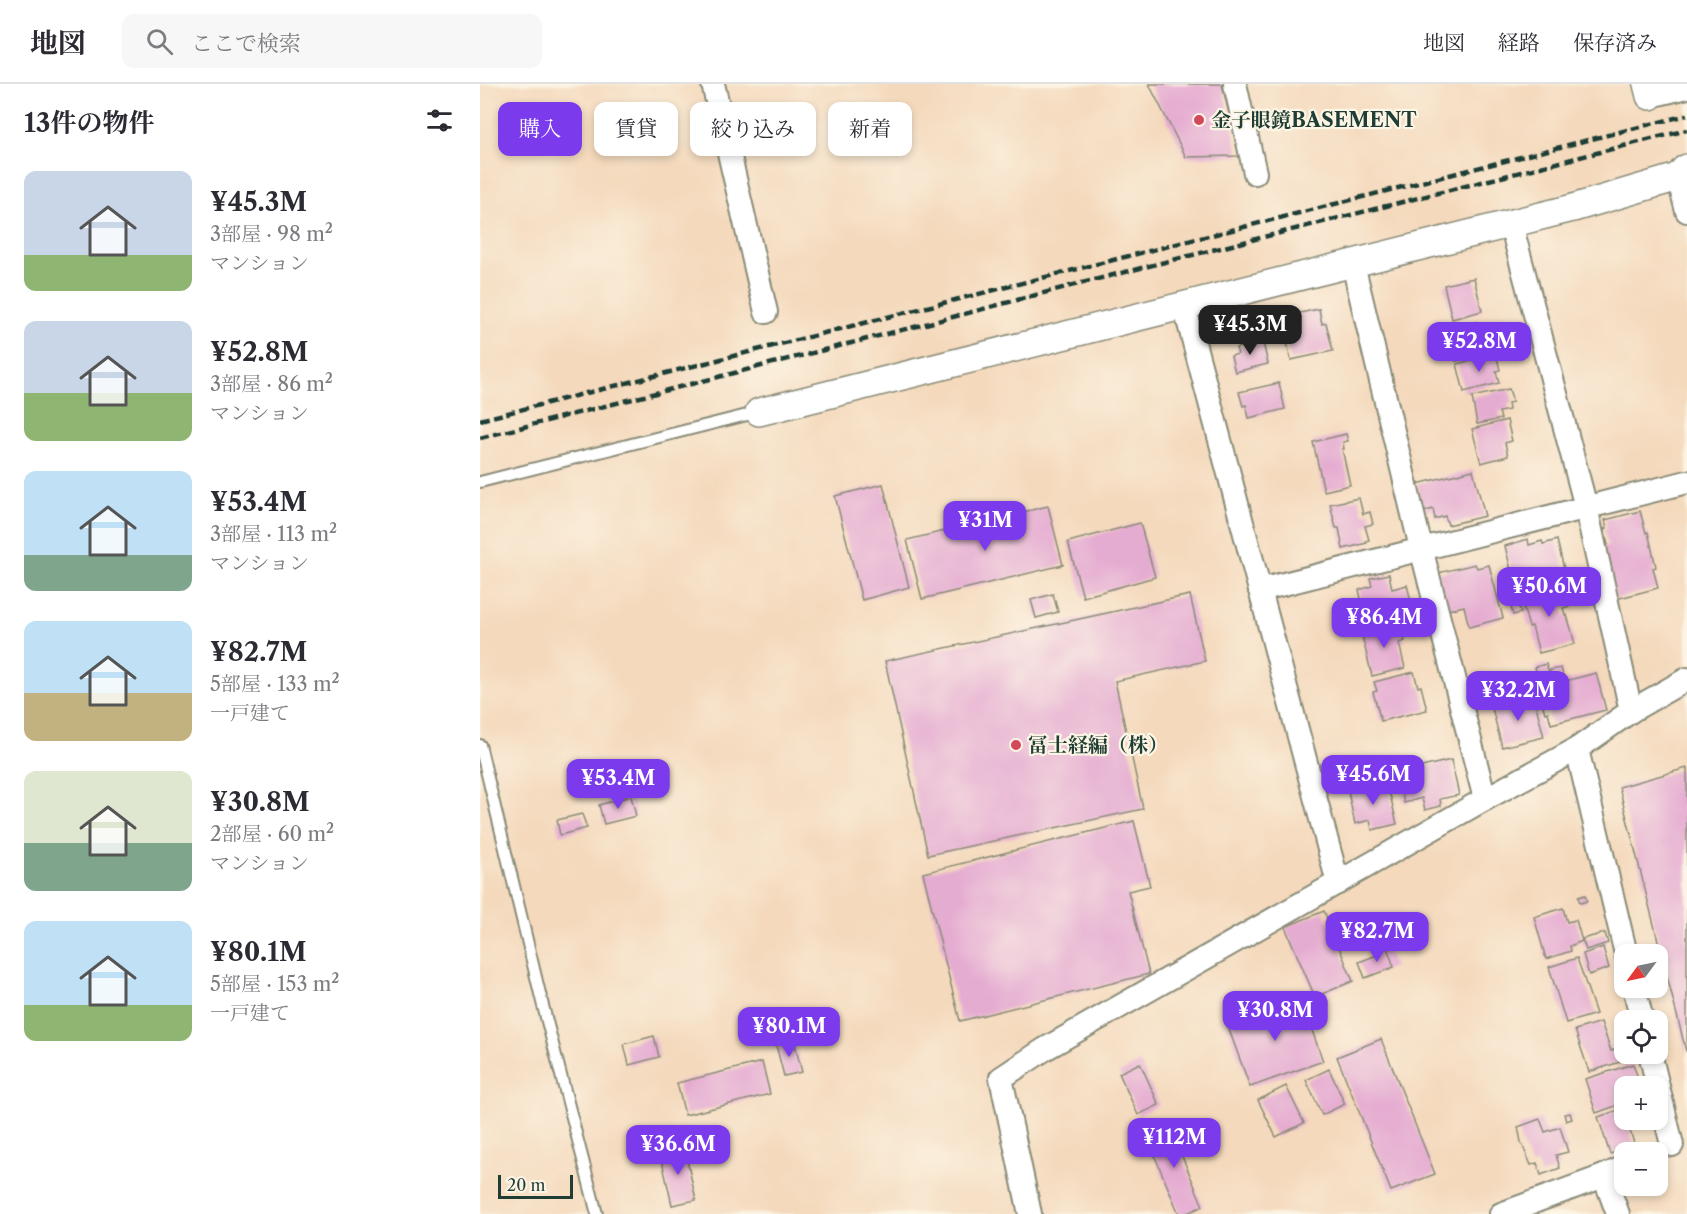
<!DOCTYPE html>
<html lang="ja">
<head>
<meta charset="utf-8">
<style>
	body { margin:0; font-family:"Libre Caslon Text","Noto Serif JP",serif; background:#f7f7f7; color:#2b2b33; height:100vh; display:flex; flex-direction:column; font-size:22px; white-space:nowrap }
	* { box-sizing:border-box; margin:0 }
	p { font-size:20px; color:#7c7c81 }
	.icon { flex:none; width:33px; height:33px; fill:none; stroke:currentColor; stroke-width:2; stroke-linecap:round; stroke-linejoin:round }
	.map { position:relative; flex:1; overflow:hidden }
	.side { display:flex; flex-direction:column; background:#fff; width:480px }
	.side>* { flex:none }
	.guide { position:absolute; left:18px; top:18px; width:570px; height:54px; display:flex; gap:12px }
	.needle { width:39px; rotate:237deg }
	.tools { position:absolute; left:1134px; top:860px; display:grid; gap:12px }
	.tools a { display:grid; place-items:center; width:54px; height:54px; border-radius:12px; background:#fff; box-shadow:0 3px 9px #0003; font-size:30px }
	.scale { position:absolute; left:18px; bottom:15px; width:75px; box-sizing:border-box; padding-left:6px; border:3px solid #1f3d34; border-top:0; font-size:16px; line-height:21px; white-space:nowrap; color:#1f3d34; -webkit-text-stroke:4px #fcf5e5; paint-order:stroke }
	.price { position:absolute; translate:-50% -51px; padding:0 14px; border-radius:12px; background:#7c3aed; color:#fff; font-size:20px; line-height:39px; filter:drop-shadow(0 2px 3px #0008) }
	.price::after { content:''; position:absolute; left:50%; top:36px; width:18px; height:14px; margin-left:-9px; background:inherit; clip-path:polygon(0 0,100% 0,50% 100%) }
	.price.current { background:#222; color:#fff }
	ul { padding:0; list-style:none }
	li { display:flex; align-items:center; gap:18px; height:150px; padding:0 24px }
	li span { display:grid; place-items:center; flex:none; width:168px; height:120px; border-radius:12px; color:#555 }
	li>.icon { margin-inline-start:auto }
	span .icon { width:72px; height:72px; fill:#fffc; stroke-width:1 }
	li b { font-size:26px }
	h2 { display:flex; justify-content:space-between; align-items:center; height:72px; padding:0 24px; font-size:26px }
	.tag { padding:0 21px; border-radius:12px; background:#fff; box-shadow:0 3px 9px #0003; font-size:21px; line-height:54px }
	.tag.current { background:#7c3aed; color:#fff }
	header { display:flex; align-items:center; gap:36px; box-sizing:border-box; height:84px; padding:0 30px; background:#fff; border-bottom:2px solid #e1e1e2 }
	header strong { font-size:28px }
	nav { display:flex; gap:33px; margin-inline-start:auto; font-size:21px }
	.search { width:420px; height:54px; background:#f7f7f7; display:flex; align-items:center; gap:15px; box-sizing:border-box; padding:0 21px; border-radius:12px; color:#7c7c81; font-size:22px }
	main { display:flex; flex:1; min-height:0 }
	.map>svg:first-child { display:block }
	.building { fill:#e5acd1 }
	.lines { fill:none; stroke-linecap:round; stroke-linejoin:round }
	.service-casing { stroke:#8a8b78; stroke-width:14 }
	.minor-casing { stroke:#8a8b78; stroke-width:26 }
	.tertiary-casing { stroke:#8a8b78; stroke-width:30 }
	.service { stroke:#fff; stroke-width:10 }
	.minor { stroke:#fff; stroke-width:22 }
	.tertiary { stroke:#fff; stroke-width:27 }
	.rail { stroke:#1f3d34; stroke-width:4.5; stroke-dasharray:9 4.5; stroke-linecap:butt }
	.poi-dot { fill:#d1495b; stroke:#fcf5e5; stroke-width:2 }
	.labels { text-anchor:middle; stroke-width:4.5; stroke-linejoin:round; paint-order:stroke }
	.poi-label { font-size:20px; font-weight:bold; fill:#1f3d34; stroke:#fcf5e5; text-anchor:start }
</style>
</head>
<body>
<header>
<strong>地図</strong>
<div class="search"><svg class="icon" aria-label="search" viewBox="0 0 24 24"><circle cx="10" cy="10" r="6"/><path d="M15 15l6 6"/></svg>ここで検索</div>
<nav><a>地図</a><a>経路</a><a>保存済み</a></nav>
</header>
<main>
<section class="side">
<h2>13件の物件<svg class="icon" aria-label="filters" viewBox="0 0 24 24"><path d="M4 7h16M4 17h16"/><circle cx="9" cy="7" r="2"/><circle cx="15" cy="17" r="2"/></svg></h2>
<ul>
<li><span style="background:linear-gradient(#c9d6e8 70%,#8fb573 0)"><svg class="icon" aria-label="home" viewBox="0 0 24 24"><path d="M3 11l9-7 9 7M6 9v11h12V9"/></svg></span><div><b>¥45.3M</b><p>3部屋 · 98 m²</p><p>マンション</p></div></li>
<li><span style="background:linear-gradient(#c9d6e8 60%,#8fb573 0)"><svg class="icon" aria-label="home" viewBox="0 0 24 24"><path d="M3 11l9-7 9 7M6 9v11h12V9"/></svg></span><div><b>¥52.8M</b><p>3部屋 · 86 m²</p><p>マンション</p></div></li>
<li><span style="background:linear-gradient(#bfe0f5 70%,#7fa58c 0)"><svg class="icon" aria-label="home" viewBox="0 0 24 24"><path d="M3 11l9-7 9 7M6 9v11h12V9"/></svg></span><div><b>¥53.4M</b><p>3部屋 · 113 m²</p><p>マンション</p></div></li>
<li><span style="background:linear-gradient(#bfe0f5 60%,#c2b280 0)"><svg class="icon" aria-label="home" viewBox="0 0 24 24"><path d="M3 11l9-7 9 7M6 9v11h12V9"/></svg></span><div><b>¥82.7M</b><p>5部屋 · 133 m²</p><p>一戸建て</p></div></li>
<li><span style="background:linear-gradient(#dfe7d0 60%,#7fa58c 0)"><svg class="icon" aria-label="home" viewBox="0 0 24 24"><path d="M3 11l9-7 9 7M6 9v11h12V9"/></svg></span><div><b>¥30.8M</b><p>2部屋 · 60 m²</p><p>マンション</p></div></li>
<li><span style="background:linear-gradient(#bfe0f5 70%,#8fb573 0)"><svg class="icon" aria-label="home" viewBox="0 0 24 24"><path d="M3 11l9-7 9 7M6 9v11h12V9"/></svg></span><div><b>¥80.1M</b><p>5部屋 · 153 m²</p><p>一戸建て</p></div></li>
</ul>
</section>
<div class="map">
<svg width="1207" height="1130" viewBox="0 0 1207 1130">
	<rect width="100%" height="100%" fill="#fcf5e5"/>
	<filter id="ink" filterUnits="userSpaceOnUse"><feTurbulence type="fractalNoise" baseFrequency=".0167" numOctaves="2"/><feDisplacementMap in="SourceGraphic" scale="12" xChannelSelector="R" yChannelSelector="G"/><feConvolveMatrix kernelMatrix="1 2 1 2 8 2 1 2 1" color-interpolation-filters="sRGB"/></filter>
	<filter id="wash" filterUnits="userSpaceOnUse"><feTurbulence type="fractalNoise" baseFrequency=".008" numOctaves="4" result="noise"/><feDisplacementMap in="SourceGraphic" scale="24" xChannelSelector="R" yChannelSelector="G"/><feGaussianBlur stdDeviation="1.35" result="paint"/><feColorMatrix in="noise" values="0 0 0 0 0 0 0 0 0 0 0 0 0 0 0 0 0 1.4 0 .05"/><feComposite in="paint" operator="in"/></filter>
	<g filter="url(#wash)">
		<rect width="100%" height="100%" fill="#f4d9bc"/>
		<g id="blocks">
			<g class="building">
				<polygon points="669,0 742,0 759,72 706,73"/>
				<polygon points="994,194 1002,227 972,235 964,201"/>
				<polygon points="839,225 842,240 846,239 853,267 811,276 801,233"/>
				<polygon points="996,238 998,249 1002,248 1007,269 976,277 968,245"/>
				<polygon points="782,254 788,280 755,288 751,272 758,270 756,264 766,261 765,258"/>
				<polygon points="1016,270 1020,286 1016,287 1019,299 984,308 977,280"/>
				<polygon points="799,299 805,325 769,334 766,321 763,322 759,308"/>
				<polygon points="1029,305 1033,318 1028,319 1029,326 1019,328 1021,335 997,340 992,313"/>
				<polygon points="1027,336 1032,357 1025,359 1028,372 1001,379 992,345"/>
				<polygon points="866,350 868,357 863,358 864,365 862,365 870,401 844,407 833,358"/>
				<polygon points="993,386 1005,432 968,441 965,432 955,435 953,425 943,428 937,400"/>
				<polygon points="403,400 429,503 382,516 355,412"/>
				<polygon points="879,414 883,430 890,428 893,440 885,442 889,456 886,457 887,459 863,465 859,444 856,444 850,420"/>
				<polygon points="568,422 583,481 442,515 427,456"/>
				<polygon points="1160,427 1166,449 1168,448 1176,483 1173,484 1178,504 1136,515 1123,463 1128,461 1124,445 1127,444 1125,436"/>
				<polygon points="660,439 675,493 603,513 588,458"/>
				<polygon points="1048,455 1049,461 1062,457 1063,460 1077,456 1086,493 1036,506 1025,462"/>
				<polygon points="995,480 997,484 1009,481 1023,534 989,543 984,522 968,526 958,489"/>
				<polygon points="909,490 912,505 927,501 934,529 887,540 879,506 892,502 890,494"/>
				<polygon points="1086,501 1091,522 1083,524 1085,531 1087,531 1095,560 1059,569 1052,542 1049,543 1040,512"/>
				<polygon points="573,510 578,528 556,534 551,516"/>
				<polygon points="710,511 725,577 635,597 663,725 448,771 405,577"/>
				<polygon points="1038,521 1041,529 1033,531 1031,523"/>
				<polygon points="882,531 884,539 876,541 874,533"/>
				<polygon points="920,538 925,557 919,559 925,584 892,592 881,548"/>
				<polygon points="1066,580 1071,595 1059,598 1055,583"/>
				<polygon points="1081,584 1083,592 1072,594 1070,586"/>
				<polygon points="934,588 938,603 941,602 947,626 901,637 893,608 897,607 894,598"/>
				<polygon points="1116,589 1126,626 1071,640 1068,628 1065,629 1060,611 1064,610 1062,603"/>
				<polygon points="1054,614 1064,653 1022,663 1012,624"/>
				<polygon points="971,676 979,711 960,715 961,722 945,726 942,714 924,719 917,689"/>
				<polygon points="1207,684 1207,967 1206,967 1139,703"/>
				<polygon points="907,698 917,740 892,746 890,736 875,740 868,708"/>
				<polygon points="151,712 156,732 124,740 119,721"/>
				<polygon points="102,730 107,744 80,751 77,736"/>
				<polygon points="654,737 670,802 648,807 669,890 480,937 443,789"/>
				<polygon points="1105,811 1107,817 1100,819 1098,813"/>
				<polygon points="1083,824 1087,838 1096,836 1102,857 1090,862 1091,867 1066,875 1054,833"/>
				<polygon points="844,827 873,897 835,913 805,843"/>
				<polygon points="1125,849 1128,859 1106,866 1102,855"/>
				<polygon points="907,863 914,883 885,894 879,878 897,871 895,867"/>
				<polygon points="1123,863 1129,884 1109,891 1103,870"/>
				<polygon points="1097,874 1116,930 1086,939 1069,883"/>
				<polygon points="820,913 843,977 770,1003 747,940"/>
				<polygon points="1121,938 1131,967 1136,965 1140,978 1109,988 1095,946"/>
				<polygon points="174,952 179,973 149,981 144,960"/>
				<polygon points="901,955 955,1090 911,1107 857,973"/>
				<polygon points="314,957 322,988 304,992 296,961"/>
				<polygon points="282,978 290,1010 205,1031 197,999"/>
				<polygon points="660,979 679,1021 658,1031 639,989"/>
				<polygon points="1153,980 1161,1002 1144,1002 1144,1019 1116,1029 1105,995"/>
				<polygon points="849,985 865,1020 842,1031 826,996"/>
				<polygon points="806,1002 824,1039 796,1053 778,1016"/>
				<polygon points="1144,1024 1144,1035 1153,1035 1155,1043 1149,1044 1155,1062 1130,1070 1118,1033"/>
				<polygon points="1090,1029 1092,1035 1086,1037 1084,1030"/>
				<polygon points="1060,1035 1065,1048 1080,1043 1088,1068 1076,1071 1080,1084 1061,1091 1057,1079 1051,1081 1041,1058 1038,1043"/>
				<polygon points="688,1039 723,1122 705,1130 699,1130 665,1049"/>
				<polygon points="204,1062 216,1116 192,1121 180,1068"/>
			</g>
		</g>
	</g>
	<g filter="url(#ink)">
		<use href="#blocks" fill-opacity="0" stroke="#8a8b78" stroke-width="1.5"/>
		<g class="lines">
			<g class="service-casing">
				<g id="service">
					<polyline points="0,398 279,328"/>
					<polyline points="0,661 62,918 117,1130"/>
				</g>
			</g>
			<g class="minor-casing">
				<g id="minor">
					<polyline points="233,0 286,228"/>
					<polyline points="755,0 775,89"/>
					<polyline points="1170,12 1207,3"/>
					<polyline points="1198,93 1207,127"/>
					<polyline points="1031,140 1106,423 1151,627"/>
					<polyline points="873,180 941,464 1005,715"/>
					<polyline points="704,221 858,799"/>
					<polyline points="780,506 1207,398"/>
					<polyline points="1097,665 1146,870"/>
					<polyline points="1154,903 1162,936"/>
					<polyline points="1170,969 1192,1061"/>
					<polyline points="1124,1092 1138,1130"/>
					<polyline points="550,1130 521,994 565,965 1005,715 1097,665 1151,627 1207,595"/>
					<polyline points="1021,1130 1124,1092 1144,1083"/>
				</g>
			</g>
			<g class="tertiary-casing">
				<g id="tertiary">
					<polyline points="1167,0 1170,12"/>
					<polyline points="279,328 1093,124 1198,93 1205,85 1207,84"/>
				</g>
			</g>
			<use href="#service" class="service"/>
			<use href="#minor" class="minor"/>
			<use href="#tertiary" class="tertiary"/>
			<g class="rail">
				<polyline points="0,336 1207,31"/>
				<polyline points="0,354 469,234 590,202 1207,46"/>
			</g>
		</g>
	</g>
	<g class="poi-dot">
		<circle cx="719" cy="36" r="6"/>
		<circle cx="536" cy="661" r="6"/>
	</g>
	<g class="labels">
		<g class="poi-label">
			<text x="731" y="43">金子眼鏡BASEMENT</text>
			<text x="548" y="668">冨士経編（株）</text>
		</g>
	</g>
</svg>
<div class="tools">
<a><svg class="needle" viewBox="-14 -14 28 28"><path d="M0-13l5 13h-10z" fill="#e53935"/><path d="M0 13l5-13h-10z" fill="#7c7c81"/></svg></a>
<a><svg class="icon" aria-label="locate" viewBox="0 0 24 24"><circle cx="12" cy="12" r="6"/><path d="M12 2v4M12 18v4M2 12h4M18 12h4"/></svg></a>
<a>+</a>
<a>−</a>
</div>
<div class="scale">20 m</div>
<b class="price current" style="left:770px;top:272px">¥45.3M</b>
<b class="price" style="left:999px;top:289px">¥52.8M</b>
<b class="price" style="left:505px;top:468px">¥31M</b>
<b class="price" style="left:1069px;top:534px">¥50.6M</b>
<b class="price" style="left:904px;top:565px">¥86.4M</b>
<b class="price" style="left:1038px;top:638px">¥32.2M</b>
<b class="price" style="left:893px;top:722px">¥45.6M</b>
<b class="price" style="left:138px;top:726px">¥53.4M</b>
<b class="price" style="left:897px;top:879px">¥82.7M</b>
<b class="price" style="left:795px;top:958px">¥30.8M</b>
<b class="price" style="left:309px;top:974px">¥80.1M</b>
<b class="price" style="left:694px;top:1085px">¥112M</b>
<b class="price" style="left:198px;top:1092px">¥36.6M</b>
<div class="guide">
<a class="tag current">購入</a>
<a class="tag">賃貸</a>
<a class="tag">絞り込み</a>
<a class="tag">新着</a>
</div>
</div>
</main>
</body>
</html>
